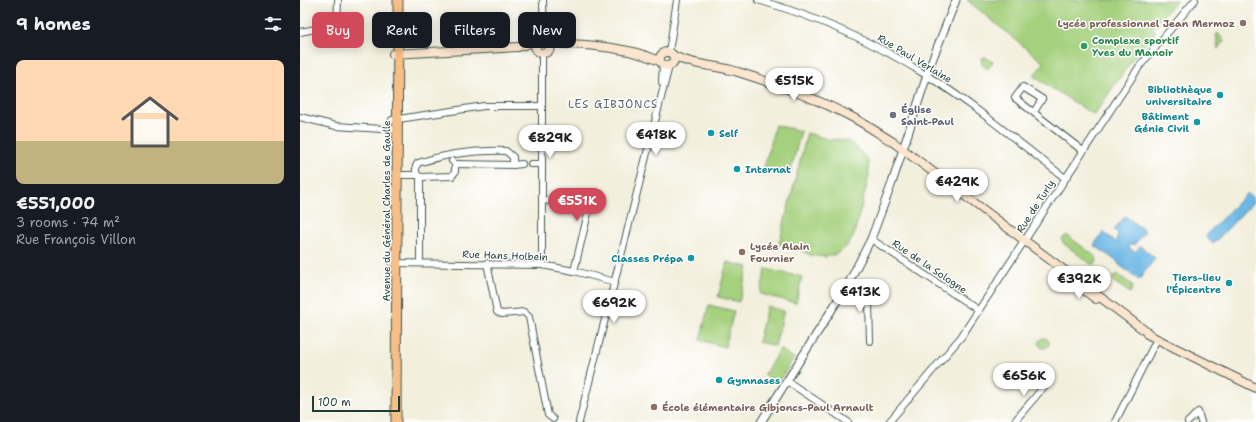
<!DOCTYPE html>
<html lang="en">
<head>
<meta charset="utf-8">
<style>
	body { margin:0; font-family:"Shantell Sans",sans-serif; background:#20242c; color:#f1f3f6; height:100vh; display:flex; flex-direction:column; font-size:15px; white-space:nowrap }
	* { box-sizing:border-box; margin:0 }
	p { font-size:13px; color:#9ea1a6 }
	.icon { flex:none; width:22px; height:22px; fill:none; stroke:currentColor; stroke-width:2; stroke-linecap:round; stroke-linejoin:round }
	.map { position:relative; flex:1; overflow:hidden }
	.panel { display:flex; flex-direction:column; background:#171b24; width:300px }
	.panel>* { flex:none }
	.hud { position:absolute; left:12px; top:12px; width:380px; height:36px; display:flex; gap:8px }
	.scale { position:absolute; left:12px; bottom:10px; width:88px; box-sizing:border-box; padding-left:4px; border:2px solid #1f3d34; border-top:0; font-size:11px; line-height:14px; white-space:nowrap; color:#1f3d34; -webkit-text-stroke:3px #fff; paint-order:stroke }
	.price { position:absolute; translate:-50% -34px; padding:0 9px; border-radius:14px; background:#fff; color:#222; font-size:13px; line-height:26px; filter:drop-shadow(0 1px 2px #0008) }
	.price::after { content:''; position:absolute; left:50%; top:24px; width:12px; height:9px; margin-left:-6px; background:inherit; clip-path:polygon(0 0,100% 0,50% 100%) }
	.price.active { background:#d1495b; color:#fff }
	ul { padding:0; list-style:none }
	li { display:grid; align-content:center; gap:8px; height:212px; padding:0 16px }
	li span { display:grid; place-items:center; height:124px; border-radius:8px; color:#555 }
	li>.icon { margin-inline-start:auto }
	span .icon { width:72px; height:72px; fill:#fffc; stroke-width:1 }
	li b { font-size:17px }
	h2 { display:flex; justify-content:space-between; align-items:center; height:48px; padding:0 16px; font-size:17px }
	.chip { padding:0 14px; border-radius:8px; background:#171b24; box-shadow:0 2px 10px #0003; font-size:14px; line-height:36px }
	.chip.active { background:#d1495b; color:#fff }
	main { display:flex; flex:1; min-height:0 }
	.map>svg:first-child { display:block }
	.green { fill:#a5d07d; stroke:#628658 }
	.water { fill:#6cb7e5; stroke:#467a8c }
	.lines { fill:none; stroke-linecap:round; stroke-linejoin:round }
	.minor-casing { stroke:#3f584d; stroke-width:8 }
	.tertiary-casing { stroke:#3f584d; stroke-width:9 }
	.secondary-casing { stroke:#3f584d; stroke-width:10 }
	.primary-casing { stroke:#3f584d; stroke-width:11 }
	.minor { stroke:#fff; stroke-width:6 }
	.tertiary { stroke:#fff; stroke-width:7 }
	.secondary { stroke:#fce5cf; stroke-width:8 }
	.primary { stroke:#f7be87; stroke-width:9 }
	.education-dot { fill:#8d6e63; stroke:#fff; stroke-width:1.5 }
	.leisure-dot { fill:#2e9e5b; stroke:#fff; stroke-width:1.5 }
	.culture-dot { fill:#0f9aa8; stroke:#fff; stroke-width:1.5 }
	.worship-dot { fill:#6b7280; stroke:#fff; stroke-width:1.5 }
	.labels { text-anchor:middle; stroke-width:3; stroke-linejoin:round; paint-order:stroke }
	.education-label { font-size:10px; font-weight:bold; fill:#785e54; stroke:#fff; text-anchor:start }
	.leisure-label { font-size:10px; font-weight:bold; fill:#27864d; stroke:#fff; text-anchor:start }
	.street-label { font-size:10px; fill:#1f3d34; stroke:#fff }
	.culture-label { font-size:10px; font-weight:bold; fill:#0d838f; stroke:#fff; text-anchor:end }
	.worship-label { font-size:10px; font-weight:bold; fill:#5b616d; stroke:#fff; text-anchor:start }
	.neighbourhood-label { font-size:11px; letter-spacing:1px; fill:#56646e; stroke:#fff }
</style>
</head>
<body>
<main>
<section class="panel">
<h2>9 homes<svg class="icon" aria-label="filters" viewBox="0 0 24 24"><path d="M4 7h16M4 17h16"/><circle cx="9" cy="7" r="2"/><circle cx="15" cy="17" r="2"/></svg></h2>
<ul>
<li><span style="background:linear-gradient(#ffd9b3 65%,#c2b280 0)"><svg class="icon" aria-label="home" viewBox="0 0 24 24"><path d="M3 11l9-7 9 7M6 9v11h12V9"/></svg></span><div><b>€551,000</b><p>3 rooms · 74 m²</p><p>Rue François Villon</p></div></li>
</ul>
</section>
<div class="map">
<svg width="956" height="422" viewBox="0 0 956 422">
	<rect width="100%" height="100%" fill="#fff"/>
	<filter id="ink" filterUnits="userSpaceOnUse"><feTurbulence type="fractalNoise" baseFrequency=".025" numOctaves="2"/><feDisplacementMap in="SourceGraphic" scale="8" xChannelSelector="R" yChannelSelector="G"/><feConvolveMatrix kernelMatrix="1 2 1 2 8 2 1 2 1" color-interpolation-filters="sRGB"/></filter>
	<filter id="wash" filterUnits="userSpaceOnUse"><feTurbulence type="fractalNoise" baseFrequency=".012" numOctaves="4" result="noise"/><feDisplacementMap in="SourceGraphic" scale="16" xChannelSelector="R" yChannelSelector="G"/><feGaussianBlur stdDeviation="0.9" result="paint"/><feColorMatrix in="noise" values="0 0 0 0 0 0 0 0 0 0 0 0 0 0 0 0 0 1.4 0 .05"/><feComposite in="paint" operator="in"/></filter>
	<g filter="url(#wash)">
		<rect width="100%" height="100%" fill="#f3efdd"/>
		<g class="green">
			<polygon points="667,0 878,0 852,27 856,31 832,60 794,115 733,76 744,63"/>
			<polygon points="918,33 924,40 918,49 916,35"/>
			<polygon points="685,57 693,62 688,69 682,65 681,58"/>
			<polygon points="475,125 501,131 490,174 464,168"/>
			<polygon points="507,133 531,140 536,139 548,141 554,145 565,157 568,162 569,176 555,231 553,238 545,248 534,255 525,257 510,255 496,248 479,244"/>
			<polygon points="765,236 768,236 796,257 797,262 794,264 791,264 763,243 762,239"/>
			<polygon points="427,262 448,267 439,302 418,297"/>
			<polygon points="466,269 502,277 496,303 460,294"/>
			<polygon points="815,275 819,275 832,285 833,287 830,293 814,282 813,278"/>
			<polygon points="409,305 434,311 425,347 400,340"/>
			<polygon points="467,306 484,311 475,346 458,342"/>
			<circle cx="744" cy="343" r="5"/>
			<polygon points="480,349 494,358 478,383 464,375"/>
		</g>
		<g class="water">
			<polygon points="947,193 955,200 913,244 905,236"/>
			<polygon points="825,216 845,231 834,245 830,244 828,247 835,252 840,246 855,258 839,280 818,264 819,263 794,245 803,232 816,242 818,233 814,230"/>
		</g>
	</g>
	<g filter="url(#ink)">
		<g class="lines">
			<g class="minor-casing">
				<g id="minor">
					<polyline points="243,0 244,38"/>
					<path d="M458,0C517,17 574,42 626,75C675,105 719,143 765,178"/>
					<polyline points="0,32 37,25 38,0"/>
					<polyline points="369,52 377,0"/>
					<polyline points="362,82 363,65"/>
					<polyline points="734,112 742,99 723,87 715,98 783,151"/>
					<polyline points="0,117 36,126 97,130"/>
					<polyline points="92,120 184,106 241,106"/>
					<polyline points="231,164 241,164"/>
					<polyline points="213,165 222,164"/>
					<polyline points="103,175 117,175"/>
					<path d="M120,177L116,173V166L118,163C146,154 176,150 206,151L213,157V165L155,164"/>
					<polyline points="242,200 285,206 289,209 274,271"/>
					<polyline points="571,239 678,310"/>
					<polyline points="92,263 242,265 274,271 315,282"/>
					<polyline points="120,263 120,177 152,176 155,172 155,164 152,161"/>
					<polyline points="187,263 197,312 202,314 224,312 229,317 248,415 253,419"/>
					<polyline points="242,265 242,53"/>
					<polyline points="548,284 563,293 569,303 570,341"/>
					<polyline points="487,381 548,422"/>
					<polyline points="279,422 369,66"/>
					<polyline points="589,422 661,337 839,67 895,0"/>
					<polyline points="714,422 747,383"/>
					<polyline points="815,422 857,339"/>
					<polyline points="888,422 898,412 901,422"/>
				</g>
			</g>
			<g class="tertiary-casing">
				<polyline id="tertiary" points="461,422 548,284 571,239 592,183 631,63 656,0"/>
			</g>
			<g class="secondary-casing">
				<g id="secondary">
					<circle cx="243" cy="45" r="8"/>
					<path d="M250,42C267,45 279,44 296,46C318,48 339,52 360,61"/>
					<circle cx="367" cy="59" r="7"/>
					<polyline points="93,54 218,47 236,41"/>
					<path d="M374,56C393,66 417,65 438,72C476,84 513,97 548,115C564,123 578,133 593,142L852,336"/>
					<polyline points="772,281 796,299"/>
					<polyline points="847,334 956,388"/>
				</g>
			</g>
			<g class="primary-casing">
				<polyline id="primary" points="96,422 98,0"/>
			</g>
			<use href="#minor" class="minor"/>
			<use href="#tertiary" class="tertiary"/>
			<use href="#secondary" class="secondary"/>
			<use href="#primary" class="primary"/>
		</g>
	</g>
	<g class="education-dot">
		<circle cx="943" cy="23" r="4"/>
		<circle cx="442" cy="252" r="4"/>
		<circle cx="354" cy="407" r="4"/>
	</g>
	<circle class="leisure-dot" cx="784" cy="46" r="4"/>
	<g class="culture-dot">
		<circle cx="920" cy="95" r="4"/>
		<circle cx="897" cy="122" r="4"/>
		<circle cx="411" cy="133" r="4"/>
		<circle cx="437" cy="169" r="4"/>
		<circle cx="391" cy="258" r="4"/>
		<circle cx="929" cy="283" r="4"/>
		<circle cx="419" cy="380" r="4"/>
	</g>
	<circle class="worship-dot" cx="593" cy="115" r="4"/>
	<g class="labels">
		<g class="education-label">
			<text x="935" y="27" text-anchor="end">Lycée professionnel Jean Mermoz</text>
			<text x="450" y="250">Lycée Alain<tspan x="450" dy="12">Fournier</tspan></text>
			<text x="362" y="411">École élémentaire Gibjoncs-Paul Arnault</text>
		</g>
		<g class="leisure-label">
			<text x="792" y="44">Complexe sportif<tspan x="792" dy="12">Yves du Manoir</tspan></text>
		</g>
		<g class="street-label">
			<text transform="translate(615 58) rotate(31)" y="4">Rue Paul Verlaine</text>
			<text transform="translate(735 206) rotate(-57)" y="4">Rue de Turly</text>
			<text transform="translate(86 211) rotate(-90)" y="4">Avenue du Général Charles de Gaulle</text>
			<text transform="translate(205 255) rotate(2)" y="4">Rue Hans Holbein</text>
			<text transform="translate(630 266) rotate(34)" y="4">Rue de la Sologne</text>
		</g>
		<g class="culture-label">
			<text x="912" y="93">Bibliothèque<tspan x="912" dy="12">universitaire</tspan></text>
			<text x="889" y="120">Bâtiment<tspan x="889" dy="12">Génie Civil</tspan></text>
			<text x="419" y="137" text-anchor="start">Self</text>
			<text x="445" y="173" text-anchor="start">Internat</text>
			<text x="383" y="262">Classes Prépa</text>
			<text x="921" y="281">Tiers-lieu<tspan x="921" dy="12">l'Épicentre</tspan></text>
			<text x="427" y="384" text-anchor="start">Gymnases</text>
		</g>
		<g class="worship-label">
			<text x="601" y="113">Église<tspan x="601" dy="12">Saint-Paul</tspan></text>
		</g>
		<g class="neighbourhood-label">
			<text x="313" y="108">LES GIBJONCS</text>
		</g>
	</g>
</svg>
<div class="scale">100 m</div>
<b class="price" style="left:494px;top:102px">€515K</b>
<b class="price" style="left:356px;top:156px">€418K</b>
<b class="price" style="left:250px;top:159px">€829K</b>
<b class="price" style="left:657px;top:203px">€429K</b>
<b class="price active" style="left:277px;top:222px">€551K</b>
<b class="price" style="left:779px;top:300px">€392K</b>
<b class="price" style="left:560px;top:313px">€413K</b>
<b class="price" style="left:314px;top:324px">€692K</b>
<b class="price" style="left:724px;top:397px">€656K</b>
<div class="hud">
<a class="chip active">Buy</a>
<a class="chip">Rent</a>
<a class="chip">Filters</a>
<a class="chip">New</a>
</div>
</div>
</main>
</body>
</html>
